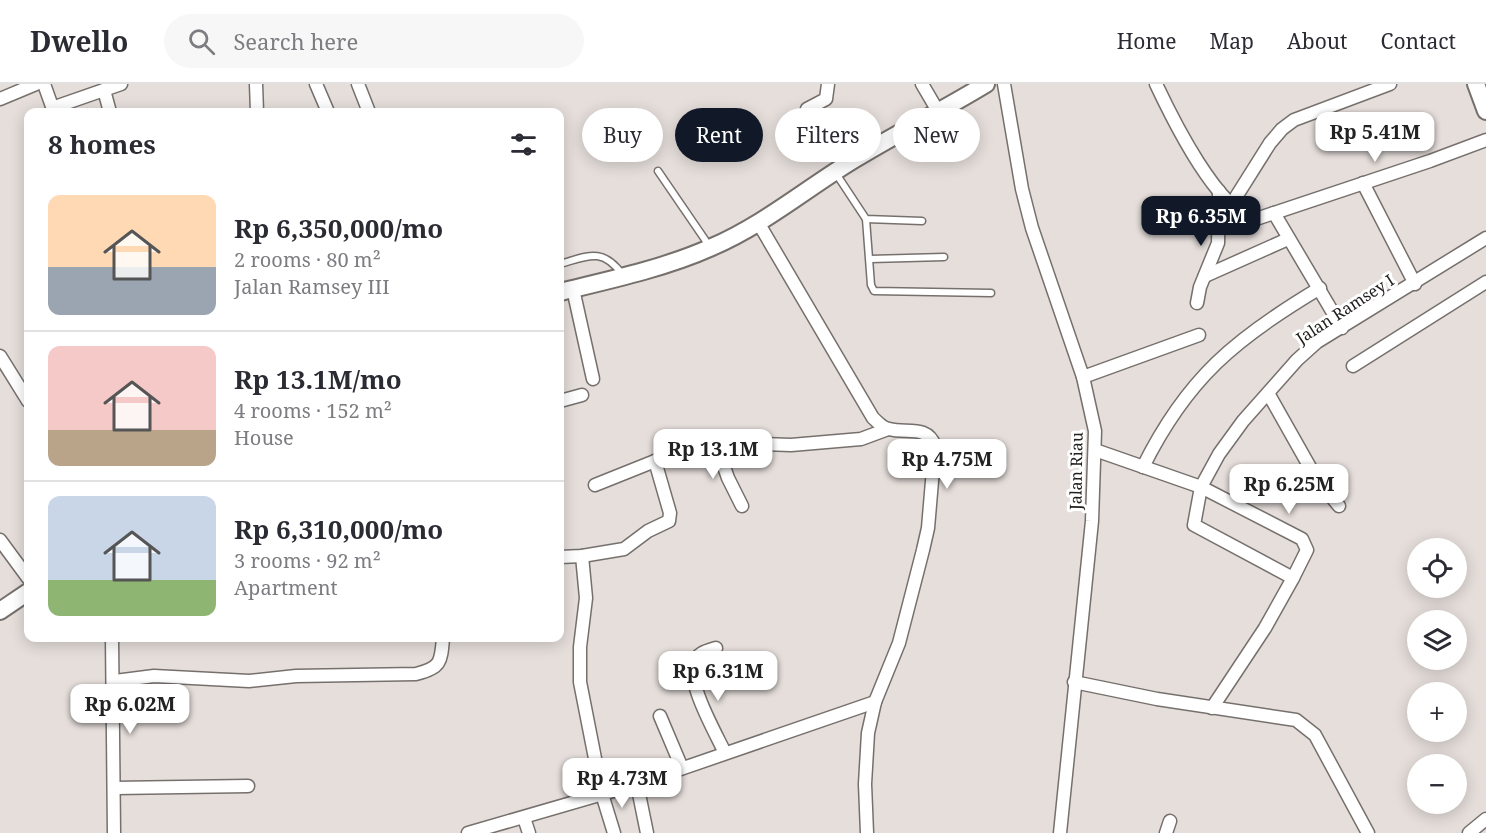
<!DOCTYPE html>
<html lang="en">
<head>
<meta charset="utf-8">
<style>
	body { margin:0; font-family:"Noto Serif",serif; background:#f7f7f7; color:#2b2b33; height:100vh; display:flex; flex-direction:column; font-size:22px; white-space:nowrap }
	* { box-sizing:border-box; margin:0 }
	p { font-size:20px; color:#7c7c81 }
	.icon { flex:none; width:33px; height:33px; fill:none; stroke:currentColor; stroke-width:2; stroke-linecap:round; stroke-linejoin:round }
	.map { position:relative; flex:1; overflow:hidden }
	.side { position:absolute; left:24px; top:24px; width:540px; height:534px; display:flex; flex-direction:column; background:#fff; border-radius:12px; box-shadow:0 3px 15px #0003 }
	.side>* { flex:none }
	.banner { position:absolute; left:582px; top:24px; width:570px; height:54px; display:flex; gap:12px }
	.tools { position:absolute; left:1407px; top:454px; display:grid; gap:12px }
	.tools a { display:grid; place-items:center; width:60px; height:60px; border-radius:50%; background:#fff; box-shadow:0 3px 15px #0003; font-size:30px }
	.price { position:absolute; translate:-50% -51px; padding:0 14px; border-radius:12px; background:#fff; color:#222; font-size:20px; line-height:39px; filter:drop-shadow(0 2px 3px #0008) }
	.price::after { content:''; position:absolute; left:50%; top:36px; width:18px; height:14px; margin-left:-9px; background:inherit; clip-path:polygon(0 0,100% 0,50% 100%) }
	.price.selected { background:#111827; color:#fff }
	ul { padding:0; list-style:none }
	li { display:flex; align-items:center; gap:18px; height:150px; padding:0 24px }
	li+li { border-top:2px solid #e1e1e2 }
	li span { display:grid; place-items:center; flex:none; width:168px; height:120px; border-radius:12px; color:#555 }
	li>.icon { margin-inline-start:auto }
	span .icon { width:72px; height:72px; fill:#fffc; stroke-width:1 }
	li b { font-size:26px }
	h2 { display:flex; justify-content:space-between; align-items:center; height:72px; padding:0 24px; font-size:26px }
	.tag { padding:0 21px; border-radius:27px; background:#fff; box-shadow:0 3px 15px #0003; font-size:21px; line-height:54px }
	.tag.selected { background:#111827; color:#fff }
	header { display:flex; align-items:center; gap:36px; box-sizing:border-box; height:84px; padding:0 30px; background:#fff; border-bottom:2px solid #e1e1e2 }
	header strong { font-size:28px }
	nav { display:flex; gap:33px; margin-inline-start:auto; font-size:21px }
	.search { width:420px; height:54px; background:#f7f7f7; display:flex; align-items:center; gap:15px; box-sizing:border-box; padding:0 21px; border-radius:33px; color:#7c7c81; font-size:22px }
	.map>svg:first-child { display:block }
	.lines { fill:none; stroke-linecap:round; stroke-linejoin:round }
	.lane-casing { stroke:#76706d; stroke-width:9 }
	.street-casing { stroke:#76706d; stroke-width:15 }
	.secondary-casing { stroke:#76706d; stroke-width:20 }
	.lane { stroke:#fff; stroke-width:6 }
	.street { stroke:#fff; stroke-width:12 }
	.secondary { stroke:#fff; stroke-width:16 }
	.labels { text-anchor:middle; stroke-width:6; stroke-linejoin:round; paint-order:stroke }
	.street-label { font-size:16px; fill:#23201f; stroke:#fff }
</style>
</head>
<body>
<header>
<strong>Dwello</strong>
<div class="search"><svg class="icon" aria-label="search" viewBox="0 0 24 24"><circle cx="10" cy="10" r="6"/><path d="M15 15l6 6"/></svg>Search here</div>
<nav><a>Home</a><a>Map</a><a>About</a><a>Contact</a></nav>
</header>
<div class="map">
<svg width="1486" height="749" viewBox="0 0 1486 749">
	<rect width="100%" height="100%" fill="#e5dedb"/>
	<g class="lines">
		<g class="lane-casing">
			<g id="lane">
				<polyline points="658,87 710,163"/>
				<polyline points="835,88 866,135 922,137"/>
				<polyline points="866,135 871,201 874,207 991,209"/>
				<polyline points="870,175 944,173"/>
				<path d="M560,180C588,172 602,163 622,190"/>
			</g>
		</g>
		<g class="street-casing">
			<g id="street">
				<polyline points="44,0 54,28"/>
				<polyline points="256,0 257,28"/>
				<polyline points="316,0 328,28"/>
				<polyline points="358,0 369,28"/>
				<polyline points="922,0 939,29"/>
				<polyline points="1004,0 1022,105 1032,144 1083,293 1095,347 1092,437 1060,749"/>
				<path d="M1156,0C1172,34 1218,128 1256,135L1430,77L1486,56"/>
				<polyline points="104,6 110,28"/>
				<polyline points="0,15 36,0"/>
				<polyline points="52,24 121,0"/>
				<polyline points="807,25 826,15 828,0"/>
				<polyline points="1363,99 1415,200"/>
				<polyline points="1235,121 1236,113 1270,59 1282,45 1294,36 1390,0"/>
				<polyline points="1274,129 1342,244"/>
				<path d="M759,140L873,334C878,338 882,344 889,345C906,350 927,340 935,362L928,444L923,466L899,559L875,618L868,649L865,700L867,749"/>
				<polyline points="1205,192 1288,155"/>
				<polyline points="573,205 593,295"/>
				<polyline points="1197,219 1200,203 1218,159 1219,107"/>
				<polyline points="0,272 28,317"/>
				<polyline points="1353,282 1486,198"/>
				<polyline points="1083,293 1199,251"/>
				<polyline points="1268,309 1316,394 1339,422"/>
				<polyline points="560,317 582,311"/>
				<polyline points="715,357 728,394 742,422"/>
				<polyline points="1095,366 1201,403 1302,455 1307,466 1293,494"/>
				<path d="M1143,383C1187,294 1236,254 1320,204"/>
				<polyline points="595,401 655,377"/>
				<polyline points="0,456 28,494"/>
				<polyline points="582,472 586,514 580,563 580,598 602,710 614,749"/>
				<polyline points="560,473 582,472 624,465 648,447 669,437 670,429 655,377 692,358 791,361 861,355 888,345"/>
				<polyline points="112,554 114,749"/>
				<path d="M716,564C706,567 697,569 694,580C687,599 716,650 725,669"/>
				<path d="M115,597L154,592L249,597L296,592L416,590C441,584 441,578 443,554"/>
				<polyline points="1074,598 1157,615 1296,636 1315,651 1368,749"/>
				<polyline points="1212,624 1265,544 1293,494 1194,441 1201,403 1219,370 1243,337 1297,276 1317,258 1486,154"/>
				<polyline points="660,632 682,684"/>
				<polyline points="637,700 647,749"/>
				<polyline points="115,704 248,702"/>
				<polyline points="524,734 529,749"/>
				<polyline points="468,749 637,700 875,618"/>
				<polyline points="1166,749 1170,737"/>
				<polyline points="1469,749 1486,735"/>
			</g>
		</g>
		<g class="secondary-casing">
			<g id="secondary">
				<polyline points="1476,0 1486,27"/>
				<path d="M560,208C610,196 665,184 712,163C765,140 807,104 855,75C898,49 943,26 986,0"/>
				<polyline points="0,527 28,508"/>
			</g>
		</g>
		<use href="#lane" class="lane"/>
		<use href="#street" class="street"/>
		<use href="#secondary" class="secondary"/>
	</g>
	<g class="labels">
		<g class="street-label">
			<text transform="translate(1345 225) rotate(-33)" y="6">Jalan Ramsey I</text>
			<text transform="translate(1076 387) rotate(-89)" y="6">Jalan Riau</text>
		</g>
	</g>
</svg>
<div class="tools">
<a><svg class="icon" aria-label="locate" viewBox="0 0 24 24"><circle cx="12" cy="12" r="6"/><path d="M12 2v4M12 18v4M2 12h4M18 12h4"/></svg></a>
<a><svg class="icon" aria-label="layers" viewBox="0 0 24 24"><path d="M12 4l9 5-9 5-9-5zM3 14l9 5 9-5"/></svg></a>
<a>+</a>
<a>−</a>
</div>
<b class="price" style="left:1375px;top:79px">Rp 5.41M</b>
<b class="price selected" style="left:1201px;top:163px">Rp 6.35M</b>
<b class="price" style="left:713px;top:396px">Rp 13.1M</b>
<b class="price" style="left:947px;top:406px">Rp 4.75M</b>
<b class="price" style="left:1289px;top:431px">Rp 6.25M</b>
<b class="price" style="left:718px;top:618px">Rp 6.31M</b>
<b class="price" style="left:130px;top:651px">Rp 6.02M</b>
<b class="price" style="left:622px;top:725px">Rp 4.73M</b>
<div class="banner">
<a class="tag">Buy</a>
<a class="tag selected">Rent</a>
<a class="tag">Filters</a>
<a class="tag">New</a>
</div>
<section class="side">
<h2>8 homes<svg class="icon" aria-label="filters" viewBox="0 0 24 24"><path d="M4 7h16M4 17h16"/><circle cx="9" cy="7" r="2"/><circle cx="15" cy="17" r="2"/></svg></h2>
<ul>
<li><span style="background:linear-gradient(#ffd9b3 60%,#9aa5b1 0)"><svg class="icon" aria-label="home" viewBox="0 0 24 24"><path d="M3 11l9-7 9 7M6 9v11h12V9"/></svg></span><div><b>Rp 6,350,000/mo</b><p>2 rooms · 80 m²</p><p>Jalan Ramsey III</p></div></li>
<li><span style="background:linear-gradient(#f6c9c9 70%,#b9a48a 0)"><svg class="icon" aria-label="home" viewBox="0 0 24 24"><path d="M3 11l9-7 9 7M6 9v11h12V9"/></svg></span><div><b>Rp 13.1M/mo</b><p>4 rooms · 152 m²</p><p>House</p></div></li>
<li><span style="background:linear-gradient(#c9d6e8 70%,#8fb573 0)"><svg class="icon" aria-label="home" viewBox="0 0 24 24"><path d="M3 11l9-7 9 7M6 9v11h12V9"/></svg></span><div><b>Rp 6,310,000/mo</b><p>3 rooms · 92 m²</p><p>Apartment</p></div></li>
</ul>
</section>
</div>
</body>
</html>
